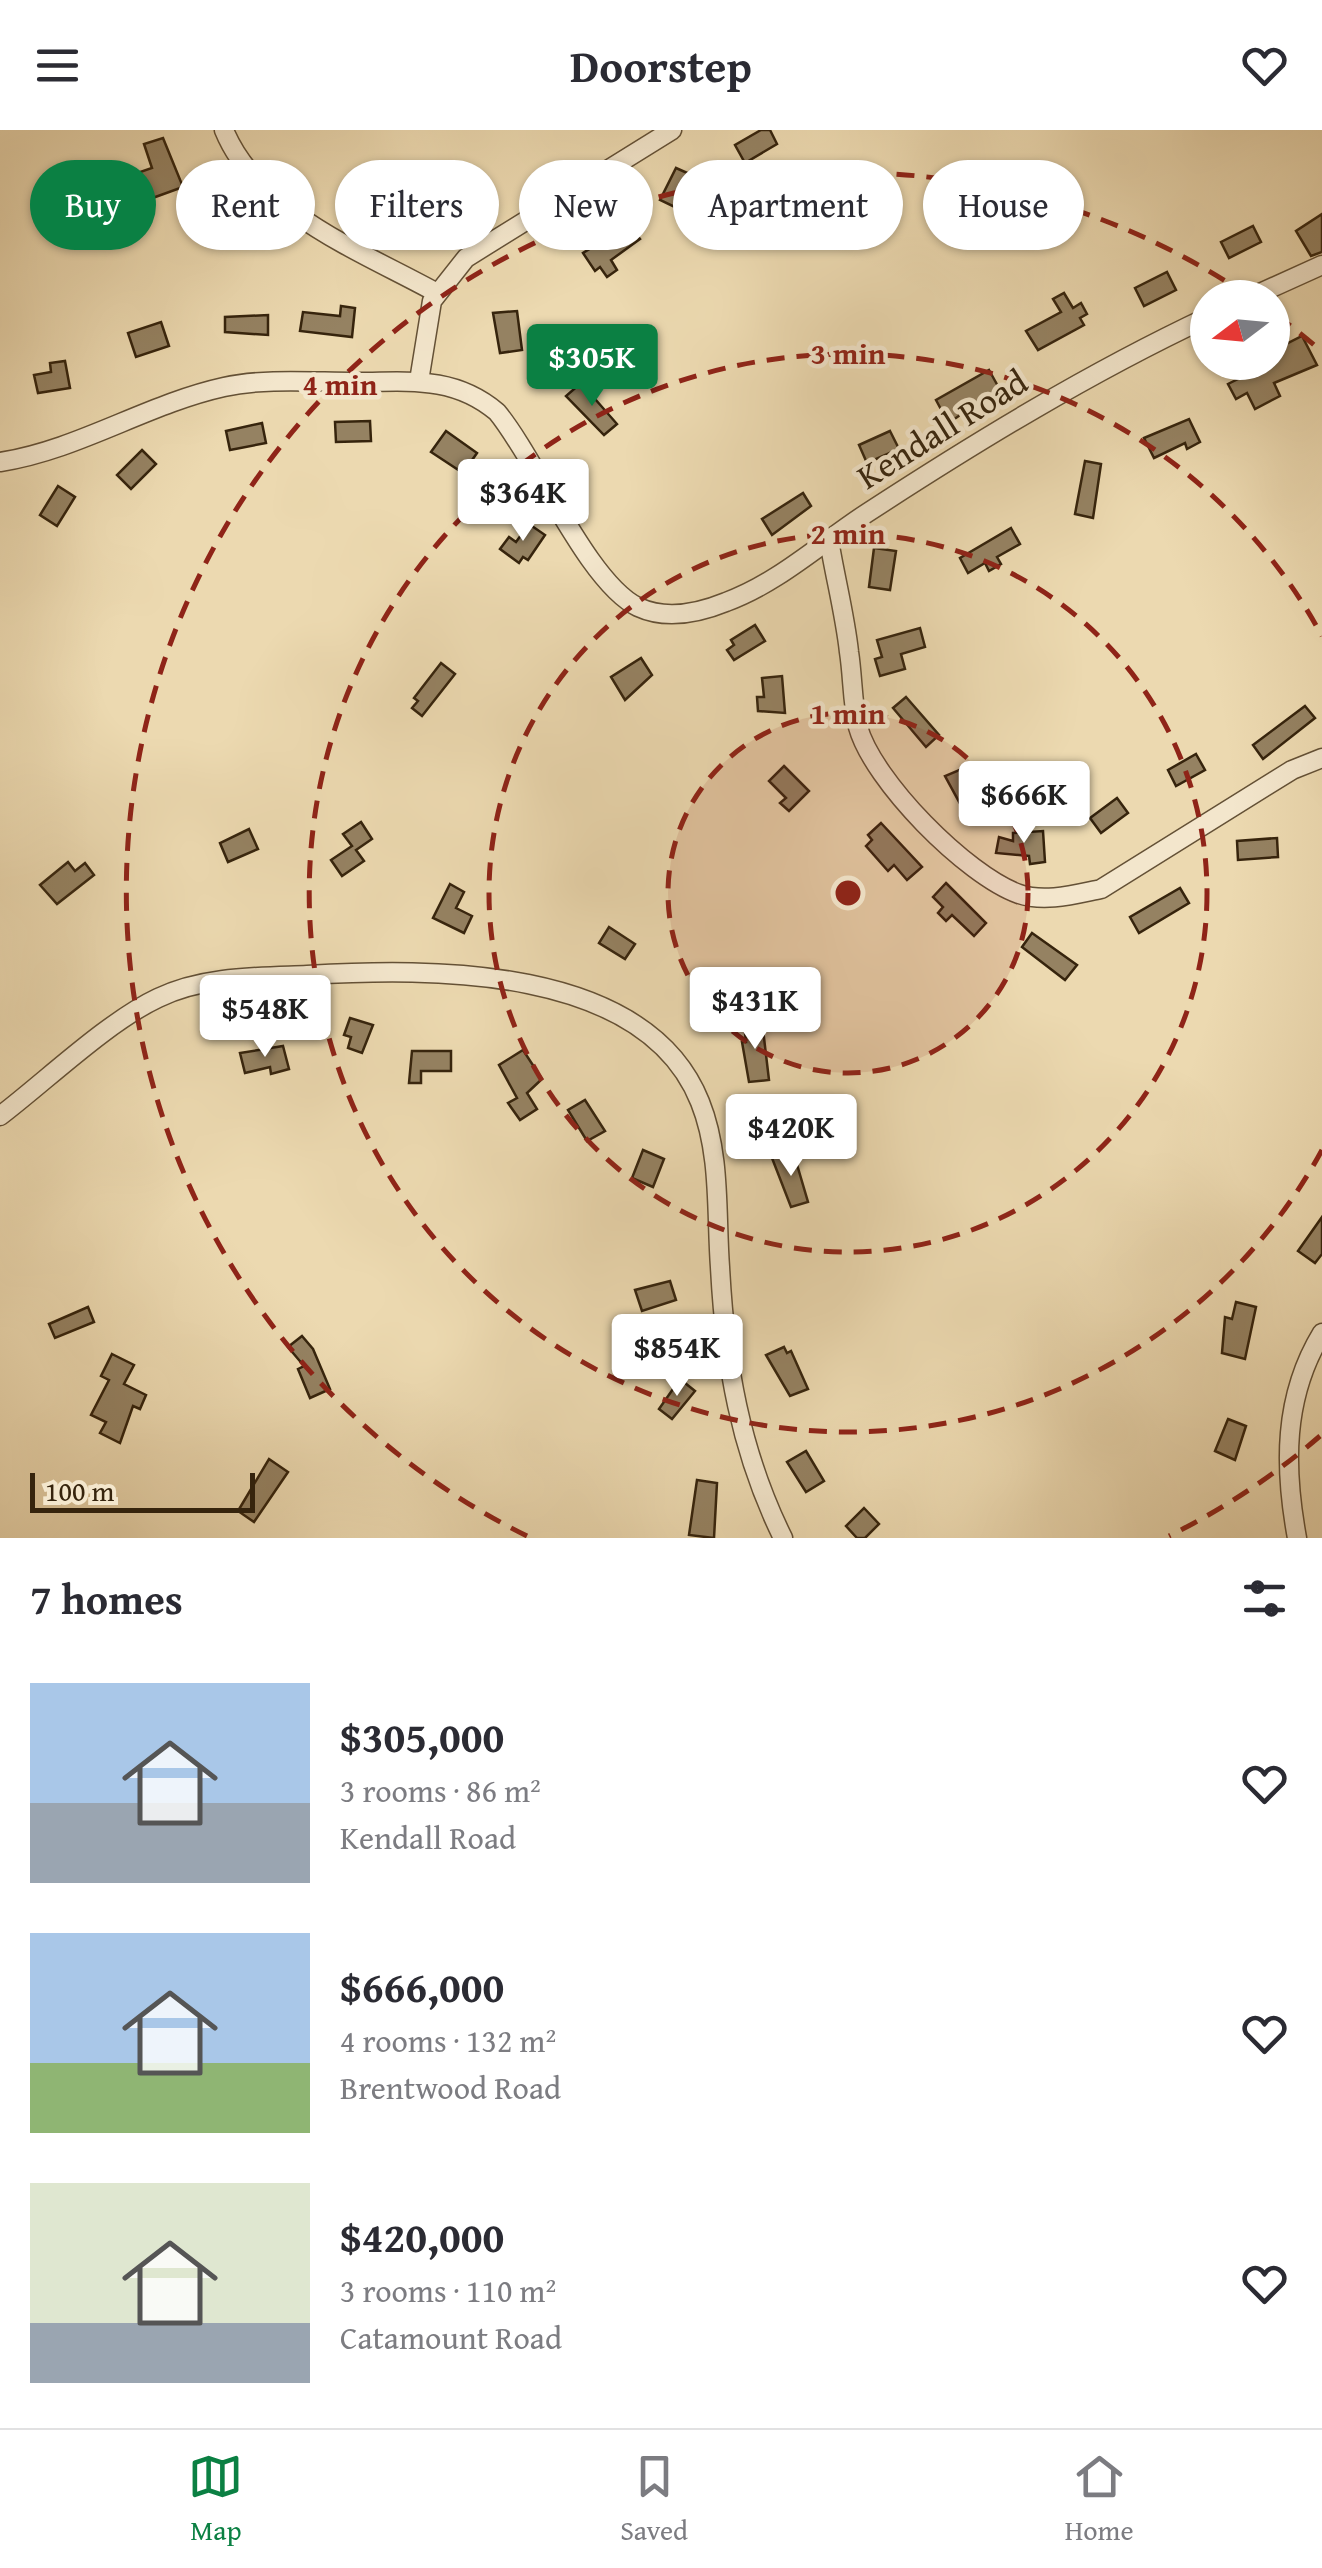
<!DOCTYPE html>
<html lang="en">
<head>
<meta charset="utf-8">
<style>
	body { margin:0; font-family:"Gentium Book Plus",serif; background:#f7f7f7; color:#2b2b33; height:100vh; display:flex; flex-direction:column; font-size:38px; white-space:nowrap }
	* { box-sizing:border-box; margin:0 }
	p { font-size:32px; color:#7c7c81 }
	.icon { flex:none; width:55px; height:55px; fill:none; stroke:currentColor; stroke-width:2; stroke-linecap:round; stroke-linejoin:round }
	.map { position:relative; height:1408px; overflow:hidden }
	.sheet { display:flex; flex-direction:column; background:#fff; flex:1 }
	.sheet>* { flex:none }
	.banner { position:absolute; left:30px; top:30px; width:1262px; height:90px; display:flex; gap:20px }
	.needle { width:65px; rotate:254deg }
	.tools { position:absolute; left:1190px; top:150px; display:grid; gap:20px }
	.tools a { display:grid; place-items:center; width:100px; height:100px; border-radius:50%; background:#fff; box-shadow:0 2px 8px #0004; font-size:50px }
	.scale { position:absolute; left:30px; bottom:25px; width:225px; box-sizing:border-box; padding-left:10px; border:5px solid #36240d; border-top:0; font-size:28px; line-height:35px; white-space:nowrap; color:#36240d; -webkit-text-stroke:8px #f3e6cc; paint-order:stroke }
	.price { position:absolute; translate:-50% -85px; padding:0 22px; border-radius:10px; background:#fff; color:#222; font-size:32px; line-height:65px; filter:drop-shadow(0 2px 5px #0008) }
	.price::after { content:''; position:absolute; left:50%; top:60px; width:30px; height:22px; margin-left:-15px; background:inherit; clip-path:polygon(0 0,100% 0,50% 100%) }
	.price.selected { background:#0b8043; color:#fff }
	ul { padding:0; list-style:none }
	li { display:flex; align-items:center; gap:30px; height:250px; padding:0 30px }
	li span { display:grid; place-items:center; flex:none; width:280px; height:200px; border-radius:0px; color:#555 }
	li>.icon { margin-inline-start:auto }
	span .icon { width:120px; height:120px; fill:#fffc; stroke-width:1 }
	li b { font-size:42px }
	h2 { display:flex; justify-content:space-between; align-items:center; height:120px; padding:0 30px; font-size:42px }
	.chip { padding:0 35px; border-radius:45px; background:#fff; box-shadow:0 2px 8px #0004; font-size:35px; line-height:90px }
	.chip.selected { background:#0b8043; color:#fff }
	header { display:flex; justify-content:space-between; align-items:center; height:130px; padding:0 30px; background:#fff; font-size:45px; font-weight:700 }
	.tabs { display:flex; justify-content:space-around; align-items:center; height:140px; border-top:2px solid #e1e1e2; background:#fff; font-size:28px; color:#7c7c81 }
	.tabs a { display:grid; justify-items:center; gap:5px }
	.tabs .selected { color:#0b8043 }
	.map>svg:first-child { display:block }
	.building { fill:#958262; stroke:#36240d; stroke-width:2.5 }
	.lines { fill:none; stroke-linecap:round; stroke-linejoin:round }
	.minor-casing { stroke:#645136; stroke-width:21 }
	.minor { stroke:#f3e6cc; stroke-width:18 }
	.ring { fill:none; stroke:#8f2418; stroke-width:5; stroke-dasharray:18 12 }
	.labels { text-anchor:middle; stroke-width:9; stroke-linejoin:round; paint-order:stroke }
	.street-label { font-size:35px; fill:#36240d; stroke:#f3e6cc }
	.centre { fill:#8f2418; stroke:#f3e6cc; stroke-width:5 }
	.ring-label { font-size:30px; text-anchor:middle; font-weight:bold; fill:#8f2418; stroke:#f3e6cc; stroke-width:9; stroke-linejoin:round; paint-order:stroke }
</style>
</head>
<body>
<header><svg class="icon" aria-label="menu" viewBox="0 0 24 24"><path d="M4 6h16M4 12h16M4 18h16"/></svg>Doorstep<svg class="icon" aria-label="heart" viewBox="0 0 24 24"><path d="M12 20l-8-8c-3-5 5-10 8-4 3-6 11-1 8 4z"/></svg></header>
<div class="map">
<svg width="1322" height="1408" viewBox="0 0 1322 1408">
	<rect width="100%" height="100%" fill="#ecd9b0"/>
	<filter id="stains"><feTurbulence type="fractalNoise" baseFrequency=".002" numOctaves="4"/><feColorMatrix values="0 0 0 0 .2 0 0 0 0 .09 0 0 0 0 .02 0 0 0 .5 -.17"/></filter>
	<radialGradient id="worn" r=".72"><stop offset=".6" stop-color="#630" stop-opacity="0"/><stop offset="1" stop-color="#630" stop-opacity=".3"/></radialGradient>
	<g class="building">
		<polygon points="761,0 770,0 777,14 745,33 735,15"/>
		<polygon points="163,8 183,57 147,70 140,42 152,38 144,14"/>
		<polygon points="676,38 694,46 679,79 660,70"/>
		<polygon points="414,49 419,59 433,52 441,69 386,93 378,77 402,67 399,56"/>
		<polygon points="1322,84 1322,122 1311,126 1296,101"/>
		<polygon points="629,95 640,109 611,130 617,140 607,147 600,137 595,141 583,123"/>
		<polygon points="1253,96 1261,112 1229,128 1221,112"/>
		<polygon points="1167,142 1176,160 1144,176 1135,158"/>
		<polygon points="1064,163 1073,178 1081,173 1087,184 1080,188 1084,195 1038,220 1026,201 1061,182 1053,169"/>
		<polygon points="341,176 355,178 352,207 300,201 303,182 340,186"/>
		<polygon points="517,181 522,220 500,223 493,183"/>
		<polygon points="268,185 268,205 225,202 225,187"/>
		<polygon points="161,192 169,216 136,227 128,203"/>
		<polygon points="1272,197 1282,216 1302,206 1317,235 1274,253 1280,266 1255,279 1247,263 1236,269 1228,254 1272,232"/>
		<polygon points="65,231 70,258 38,263 34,245 51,242 50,233"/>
		<polygon points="989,240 999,258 953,290 948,281 943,283 936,270"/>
		<polygon points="581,253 617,294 604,305 566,266"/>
		<polygon points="1189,289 1200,312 1187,319 1185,313 1154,328 1144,308"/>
		<polygon points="370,291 371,311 336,312 335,292"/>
		<polygon points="262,293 266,313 230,320 226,301"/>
		<polygon points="446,301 477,323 463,343 431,322"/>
		<polygon points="890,301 899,319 867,333 859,315"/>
		<polygon points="142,320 156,334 131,359 117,345"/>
		<polygon points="1085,331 1101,334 1093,388 1075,384"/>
		<polygon points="58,356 75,367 57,396 40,385"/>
		<polygon points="803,363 811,376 772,405 762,389"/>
		<polygon points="529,394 545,405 528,430 523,427 519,433 500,419 509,407 516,412"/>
		<polygon points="1011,398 1020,414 997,427 1001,434 989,441 985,433 968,443 960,428"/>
		<polygon points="874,418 896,421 890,460 869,457"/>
		<polygon points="755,495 765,511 734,530 727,520 734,515 731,510"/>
		<polygon points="920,498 925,517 901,524 905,539 880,546 875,529 882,527 877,510"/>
		<polygon points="641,528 652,545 625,570 611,547"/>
		<polygon points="441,533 455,544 422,586 412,578 418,571 414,568"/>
		<polygon points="782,546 785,583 758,581 757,567 764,567 762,548"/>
		<polygon points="906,567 939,605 926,617 893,578"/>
		<polygon points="1305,576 1315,588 1263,629 1253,615"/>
		<polygon points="1196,624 1205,640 1176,656 1168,640"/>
		<polygon points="784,636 809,661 789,681 780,673 786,668 769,651"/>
		<polygon points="964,638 982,670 963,679 945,646"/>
		<polygon points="1117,668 1128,683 1101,703 1090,688"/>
		<polygon points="361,692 372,709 356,720 364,731 342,746 331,730 352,716 343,704"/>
		<polygon points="881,693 922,737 907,750 894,735 888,741 866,716 872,710 868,705"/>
		<polygon points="249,699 258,719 228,732 220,713"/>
		<polygon points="1043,701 1045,732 1030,734 1029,726 996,723 999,707 1013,711 1013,703"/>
		<polygon points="1277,708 1278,727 1238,730 1237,711"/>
		<polygon points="68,732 75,741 85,733 94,745 57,774 40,755"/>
		<polygon points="946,753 986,793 974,806 952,785 946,791 938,783 943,777 933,767"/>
		<polygon points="450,754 464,762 456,778 472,786 464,803 433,788"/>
		<polygon points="1180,758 1189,773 1139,803 1130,787"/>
		<polygon points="609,797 635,814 625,829 599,813"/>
		<polygon points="1032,803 1077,835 1065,850 1022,817"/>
		<polygon points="350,888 373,895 362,923 348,918 351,907 344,905"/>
		<polygon points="762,891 769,950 749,952 742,912 746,912 744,893"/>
		<polygon points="283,916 289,939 271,944 270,937 245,943 240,923"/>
		<polygon points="523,920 542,949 527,963 537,979 520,990 508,973 517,968 499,935"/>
		<polygon points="412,921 451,921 451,941 421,941 421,953 409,953"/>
		<polygon points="585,970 605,1001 587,1011 568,980"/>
		<polygon points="643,1020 664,1029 653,1057 632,1048"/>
		<polygon points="793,1021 808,1072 791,1077 772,1028"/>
		<polygon points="1322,1087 1322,1124 1315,1133 1298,1121"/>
		<polygon points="670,1151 676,1170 642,1181 635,1160"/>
		<polygon points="1236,1172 1256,1177 1245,1229 1222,1223 1225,1187 1232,1189"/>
		<polygon points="88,1177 94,1192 55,1208 49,1194"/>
		<polygon points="302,1206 313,1219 330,1259 310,1268 298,1239 304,1236 288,1217"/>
		<polygon points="784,1217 787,1223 791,1221 808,1259 790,1266 766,1225"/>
		<polygon points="112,1224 134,1235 124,1254 146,1265 140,1279 133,1276 120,1313 100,1303 106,1292 91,1285 109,1250 101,1246"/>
		<polygon points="680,1249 695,1261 672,1289 659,1279"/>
		<polygon points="1228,1289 1246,1296 1235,1330 1215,1321"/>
		<polygon points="806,1321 824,1351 806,1362 787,1332"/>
		<polygon points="269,1329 288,1342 254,1392 238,1381"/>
		<polygon points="697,1350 717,1353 714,1408 689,1405"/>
		<polygon points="864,1378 879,1394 865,1408 857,1408 846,1396"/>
	</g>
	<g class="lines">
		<g class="minor-casing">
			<g id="minor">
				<path d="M224,0C258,83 363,122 437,163"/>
				<polyline points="1249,168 1322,135"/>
				<polyline points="419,251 432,171 466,128 672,0"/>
				<path d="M0,332C78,320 147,274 224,257C270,247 321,253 368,252C417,251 458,249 497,282C536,329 588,453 638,477C666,490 699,483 726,472C778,453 821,413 867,383C976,312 1089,243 1208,187"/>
				<path d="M829,410C835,447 845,485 849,522C853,548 852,572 858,597C873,651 966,745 1019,764C1045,773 1076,764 1101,759L1292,640L1322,628"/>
				<path d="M0,986C46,951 107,892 158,868C203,846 257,847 307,845C429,838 645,834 700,972C721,1024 716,1083 720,1137C725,1233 740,1321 783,1408"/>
				<path d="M1297,1408C1284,1337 1283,1267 1322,1203"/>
			</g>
		</g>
		<use href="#minor" class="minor"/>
	</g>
	<circle cx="848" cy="763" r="180" fill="#8f2418" fill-opacity=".12"/>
	<g class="ring">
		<circle cx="848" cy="763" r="180"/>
		<circle cx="848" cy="763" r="359"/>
		<path d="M1322 1020A539 539 0 1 1 1322 506"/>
		<path d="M1320 1306A719 719 0 0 1 1169 1406M527 1406A719 719 0 1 1 1250 167M1276 185A719 719 0 0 1 1320 220"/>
	</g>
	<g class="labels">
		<g class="street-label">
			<text transform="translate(942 299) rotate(-32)" y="12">Kendall Road</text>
		</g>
	</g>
	<circle cx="848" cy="763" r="15" class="centre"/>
	<g class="ring-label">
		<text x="848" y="234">3 min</text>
		<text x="340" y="265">4 min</text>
		<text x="848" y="414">2 min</text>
		<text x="848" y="594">1 min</text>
	</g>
	<rect width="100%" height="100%" filter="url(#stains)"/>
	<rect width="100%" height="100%" fill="url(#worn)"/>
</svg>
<div class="tools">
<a><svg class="needle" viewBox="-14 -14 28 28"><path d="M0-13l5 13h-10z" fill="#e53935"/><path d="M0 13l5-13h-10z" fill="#7c7c81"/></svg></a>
</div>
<div class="scale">100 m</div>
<b class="price selected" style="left:592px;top:279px">$305K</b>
<b class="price" style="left:523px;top:414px">$364K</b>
<b class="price" style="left:1024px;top:716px">$666K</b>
<b class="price" style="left:755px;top:922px">$431K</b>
<b class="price" style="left:265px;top:930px">$548K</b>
<b class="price" style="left:791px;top:1049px">$420K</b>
<b class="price" style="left:677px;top:1269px">$854K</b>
<div class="banner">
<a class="chip selected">Buy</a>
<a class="chip">Rent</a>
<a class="chip">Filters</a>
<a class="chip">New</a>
<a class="chip">Apartment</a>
<a class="chip">House</a>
</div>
</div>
<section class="sheet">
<h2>7 homes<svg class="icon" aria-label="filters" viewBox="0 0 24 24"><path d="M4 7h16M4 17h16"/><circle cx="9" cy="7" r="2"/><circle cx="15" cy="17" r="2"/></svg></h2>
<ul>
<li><span style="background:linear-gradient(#a9c7e8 60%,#9aa5b1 0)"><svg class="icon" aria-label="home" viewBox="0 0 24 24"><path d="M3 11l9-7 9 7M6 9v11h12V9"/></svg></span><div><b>$305,000</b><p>3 rooms · 86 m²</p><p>Kendall Road</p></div><svg class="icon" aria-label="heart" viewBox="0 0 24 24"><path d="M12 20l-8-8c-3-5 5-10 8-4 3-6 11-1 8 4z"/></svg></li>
<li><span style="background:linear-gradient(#a9c7e8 65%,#8fb573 0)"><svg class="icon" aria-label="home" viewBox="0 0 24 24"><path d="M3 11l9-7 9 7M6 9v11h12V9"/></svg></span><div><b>$666,000</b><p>4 rooms · 132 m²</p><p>Brentwood Road</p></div><svg class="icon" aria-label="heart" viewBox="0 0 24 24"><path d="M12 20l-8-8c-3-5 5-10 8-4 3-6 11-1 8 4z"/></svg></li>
<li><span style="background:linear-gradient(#dfe7d0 70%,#9aa5b1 0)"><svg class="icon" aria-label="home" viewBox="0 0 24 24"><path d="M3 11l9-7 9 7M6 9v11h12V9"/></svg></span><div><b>$420,000</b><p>3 rooms · 110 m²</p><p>Catamount Road</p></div><svg class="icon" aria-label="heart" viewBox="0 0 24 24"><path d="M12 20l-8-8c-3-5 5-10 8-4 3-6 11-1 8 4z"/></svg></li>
</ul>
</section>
<nav class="tabs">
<a class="selected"><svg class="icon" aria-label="map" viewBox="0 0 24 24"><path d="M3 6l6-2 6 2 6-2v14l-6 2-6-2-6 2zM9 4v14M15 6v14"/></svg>Map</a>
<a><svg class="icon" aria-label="saved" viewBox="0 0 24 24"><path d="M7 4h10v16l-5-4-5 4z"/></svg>Saved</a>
<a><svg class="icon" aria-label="home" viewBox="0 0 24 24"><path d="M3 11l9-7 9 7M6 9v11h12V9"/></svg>Home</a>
</nav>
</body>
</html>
